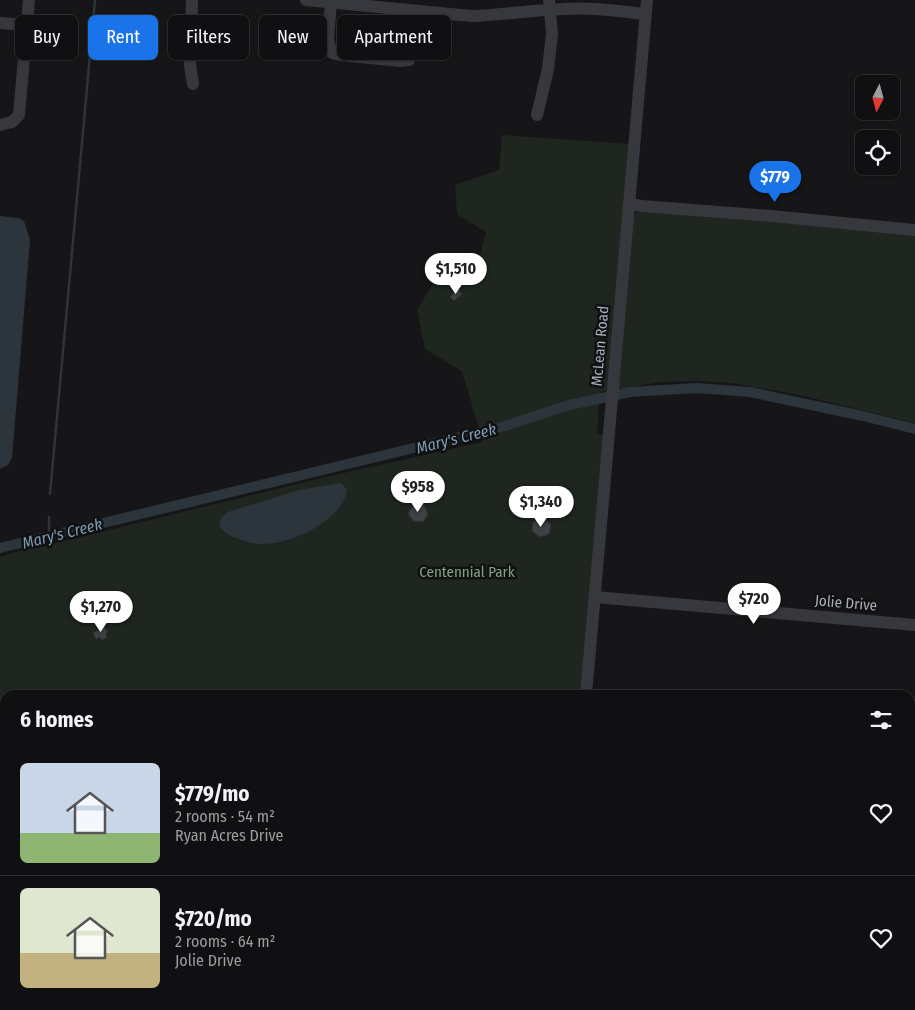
<!DOCTYPE html>
<html lang="en">
<head>
<meta charset="utf-8">
<style>
	body { margin:0; font-family:"Fira Sans Condensed",sans-serif; background:#19191b; color:#f1f3f6; height:100vh; display:flex; flex-direction:column; font-size:19px; white-space:nowrap }
	* { box-sizing:border-box; margin:0 }
	p { font-size:16px; color:#9c9d9f }
	.icon { flex:none; width:28px; height:28px; fill:none; stroke:currentColor; stroke-width:2; stroke-linecap:round; stroke-linejoin:round }
	.map { position:relative; flex:1; overflow:hidden }
	.details { position:absolute; left:0px; top:690px; width:915px; height:320px; display:flex; flex-direction:column; background:#101012; border-radius:15px 15px 0 0; box-shadow:0 1px 4px #0004,0 0 0 1px #303032 }
	.details>* { flex:none }
	.banner { position:absolute; left:15px; top:15px; width:500px; height:45px; display:flex; gap:10px }
	.needle { width:32px; rotate:186deg }
	.buttons { position:absolute; left:855px; top:75px; display:grid; gap:10px }
	.buttons a { display:grid; place-items:center; width:45px; height:45px; border-radius:8px; background:#101012; box-shadow:0 1px 4px #0004,0 0 0 1px #303032; font-size:25px }
	.price { position:absolute; translate:-50% -42px; padding:0 11px; border-radius:18px; background:#fff; color:#222; font-size:16px; line-height:32px; filter:drop-shadow(0 1px 2px #0008) }
	.price::after { content:''; position:absolute; left:50%; top:30px; width:15px; height:11px; margin-left:-8px; background:inherit; clip-path:polygon(0 0,100% 0,50% 100%) }
	.price.active { background:#1a73e8; color:#fff }
	ul { padding:0; list-style:none }
	li { display:flex; align-items:center; gap:15px; height:125px; padding:0 20px }
	li+li { border-top:1px solid #303032 }
	li span { display:grid; place-items:center; flex:none; width:140px; height:100px; border-radius:8px; color:#555 }
	li>.icon { margin-inline-start:auto }
	span .icon { width:60px; height:60px; fill:#fffc; stroke-width:1 }
	li b { font-size:21px }
	h2 { display:flex; justify-content:space-between; align-items:center; height:60px; padding:0 20px; font-size:21px }
	.tag { padding:0 18px; border-radius:8px; background:#101012; box-shadow:0 1px 4px #0004,0 0 0 1px #303032; font-size:18px; line-height:45px }
	.tag.active { background:#1a73e8; color:#fff }
	.map>svg:first-child { display:block }
	.green { fill:#1e261f }
	.water { fill:#2c353c }
	.lines { fill:none; stroke-linecap:round; stroke-linejoin:round }
	.stream { stroke:#2c353c; stroke-width:2.5 }
	.canal { stroke:#2c353c; stroke-width:10 }
	.building { fill:#404145; stroke:#303034 }
	.minor { stroke:#37383d; stroke-width:12 }
	.labels { text-anchor:middle; stroke-width:5; stroke-linejoin:round; paint-order:stroke }
	.street-label { font-size:15px; fill:#a8adb8; stroke:#111113 }
	.park-label { font-size:15px; fill:#7fa381; stroke:#111113 }
	.water-label { font-size:16px; font-style:italic; fill:#7f9bb3; stroke:#111113 }
</style>
</head>
<body>
<div class="map">
<svg width="915" height="1010" viewBox="0 0 915 1010">
	<rect width="100%" height="100%" fill="#161618"/>
	<path class="green" d="M502,135L630,144L633,218L636,213L646,211L915,235V423L800,395L732,383L695,381L662,382L600,392L597,434L603,435L581,695H5V864H0V557C13,553 32,546 44,546L317,479L483,442L462,371L425,349L417,310L437,277L461,263L479,259L486,232L457,214L455,185L499,170Z"/>
	<g class="water">
		<polygon points="0,216 19,218 24,221 30,240 12,458 8,465 0,469"/>
		<path d="M340,483L347,489C344,520 290,545 262,544C248,544 200,530 228,512L299,490Z"/>
		<polygon points="0,919 5,919 5,1005 116,1005 115,1010 0,1010"/>
	</g>
	<g class="lines">
		<g class="stream">
			<polyline points="50,494 95,0"/>
			<polyline points="49,536 49,517"/>
		</g>
		<polyline class="canal" points="0,548 505,426 569,405 630,392 696,388 750,392 863,416 915,429"/>
	</g>
	<g class="building">
		<polygon points="469,269 476,278 468,284 461,276"/>
		<polygon points="458,289 462,294 454,301 450,297"/>
		<polygon points="414,505 424,505 428,514 423,522 413,521 408,513"/>
		<polygon points="543,518 551,525 549,534 540,537 532,531 533,522"/>
		<polygon points="104,626 108,632 105,634 107,637 102,640 100,637 96,639 93,633"/>
	</g>
	<g class="lines">
		<g class="minor">
			<polyline points="192,0 190,65 193,84"/>
			<path d="M306,0L471,16C502,15 533,10 564,9C591,7 618,11 645,14"/>
			<polyline points="331,2 328,40 332,53 340,55 401,61 409,60 413,47 416,11"/>
			<polyline points="0,23 27,25"/>
			<polyline points="537,115 548,69 552,34 549,0"/>
			<polyline points="0,125 12,122 19,115 29,0"/>
			<polyline points="630,204 642,206 771,216 915,230"/>
			<polyline points="595,597 915,625"/>
			<polyline points="586,695 647,0"/>
			<polyline points="910,748 915,749"/>
			<polyline points="910,869 915,869"/>
			<polyline points="0,874 5,874"/>
			<polyline points="910,948 915,948"/>
			<polyline points="641,1006 690,1010"/>
			<polyline points="268,1010 269,1005"/>
			<polyline points="376,1010 377,1005"/>
			<polyline points="483,1010 483,1005"/>
			<polyline points="557,1010 557,1005"/>
		</g>
	</g>
	<g class="labels">
		<g class="street-label">
			<text transform="translate(600 346) rotate(-85)" y="5">McLean Road</text>
			<text transform="translate(846 603) rotate(5)" y="5">Jolie Drive</text>
		</g>
		<g class="park-label">
			<text x="467" y="577">Centennial Park</text>
		</g>
		<g class="water-label">
			<text transform="translate(456 438) rotate(-14)" y="6">Mary's Creek</text>
			<text transform="translate(62 533) rotate(-14)" y="6">Mary's Creek</text>
		</g>
	</g>
</svg>
<div class="buttons">
<a><svg class="needle" viewBox="-14 -14 28 28"><path d="M0-13l5 13h-10z" fill="#e53935"/><path d="M0 13l5-13h-10z" fill="#9c9d9f"/></svg></a>
<a><svg class="icon" aria-label="locate" viewBox="0 0 24 24"><circle cx="12" cy="12" r="6"/><path d="M12 2v4M12 18v4M2 12h4M18 12h4"/></svg></a>
</div>
<b class="price active" style="left:775px;top:203px">$779</b>
<b class="price" style="left:456px;top:295px">$1,510</b>
<b class="price" style="left:418px;top:513px">$958</b>
<b class="price" style="left:541px;top:528px">$1,340</b>
<b class="price" style="left:754px;top:625px">$720</b>
<b class="price" style="left:101px;top:633px">$1,270</b>
<div class="banner">
<a class="tag">Buy</a>
<a class="tag active">Rent</a>
<a class="tag">Filters</a>
<a class="tag">New</a>
<a class="tag">Apartment</a>
</div>
<section class="details">
<h2>6 homes<svg class="icon" aria-label="filters" viewBox="0 0 24 24"><path d="M4 7h16M4 17h16"/><circle cx="9" cy="7" r="2"/><circle cx="15" cy="17" r="2"/></svg></h2>
<ul>
<li><span style="background:linear-gradient(#c9d6e8 70%,#8fb573 0)"><svg class="icon" aria-label="home" viewBox="0 0 24 24"><path d="M3 11l9-7 9 7M6 9v11h12V9"/></svg></span><div><b>$779/mo</b><p>2 rooms · 54 m²</p><p>Ryan Acres Drive</p></div><svg class="icon" aria-label="heart" viewBox="0 0 24 24"><path d="M12 20l-8-8c-3-5 5-10 8-4 3-6 11-1 8 4z"/></svg></li>
<li><span style="background:linear-gradient(#dfe7d0 65%,#c2b280 0)"><svg class="icon" aria-label="home" viewBox="0 0 24 24"><path d="M3 11l9-7 9 7M6 9v11h12V9"/></svg></span><div><b>$720/mo</b><p>2 rooms · 64 m²</p><p>Jolie Drive</p></div><svg class="icon" aria-label="heart" viewBox="0 0 24 24"><path d="M12 20l-8-8c-3-5 5-10 8-4 3-6 11-1 8 4z"/></svg></li>
</ul>
</section>
</div>
</body>
</html>
